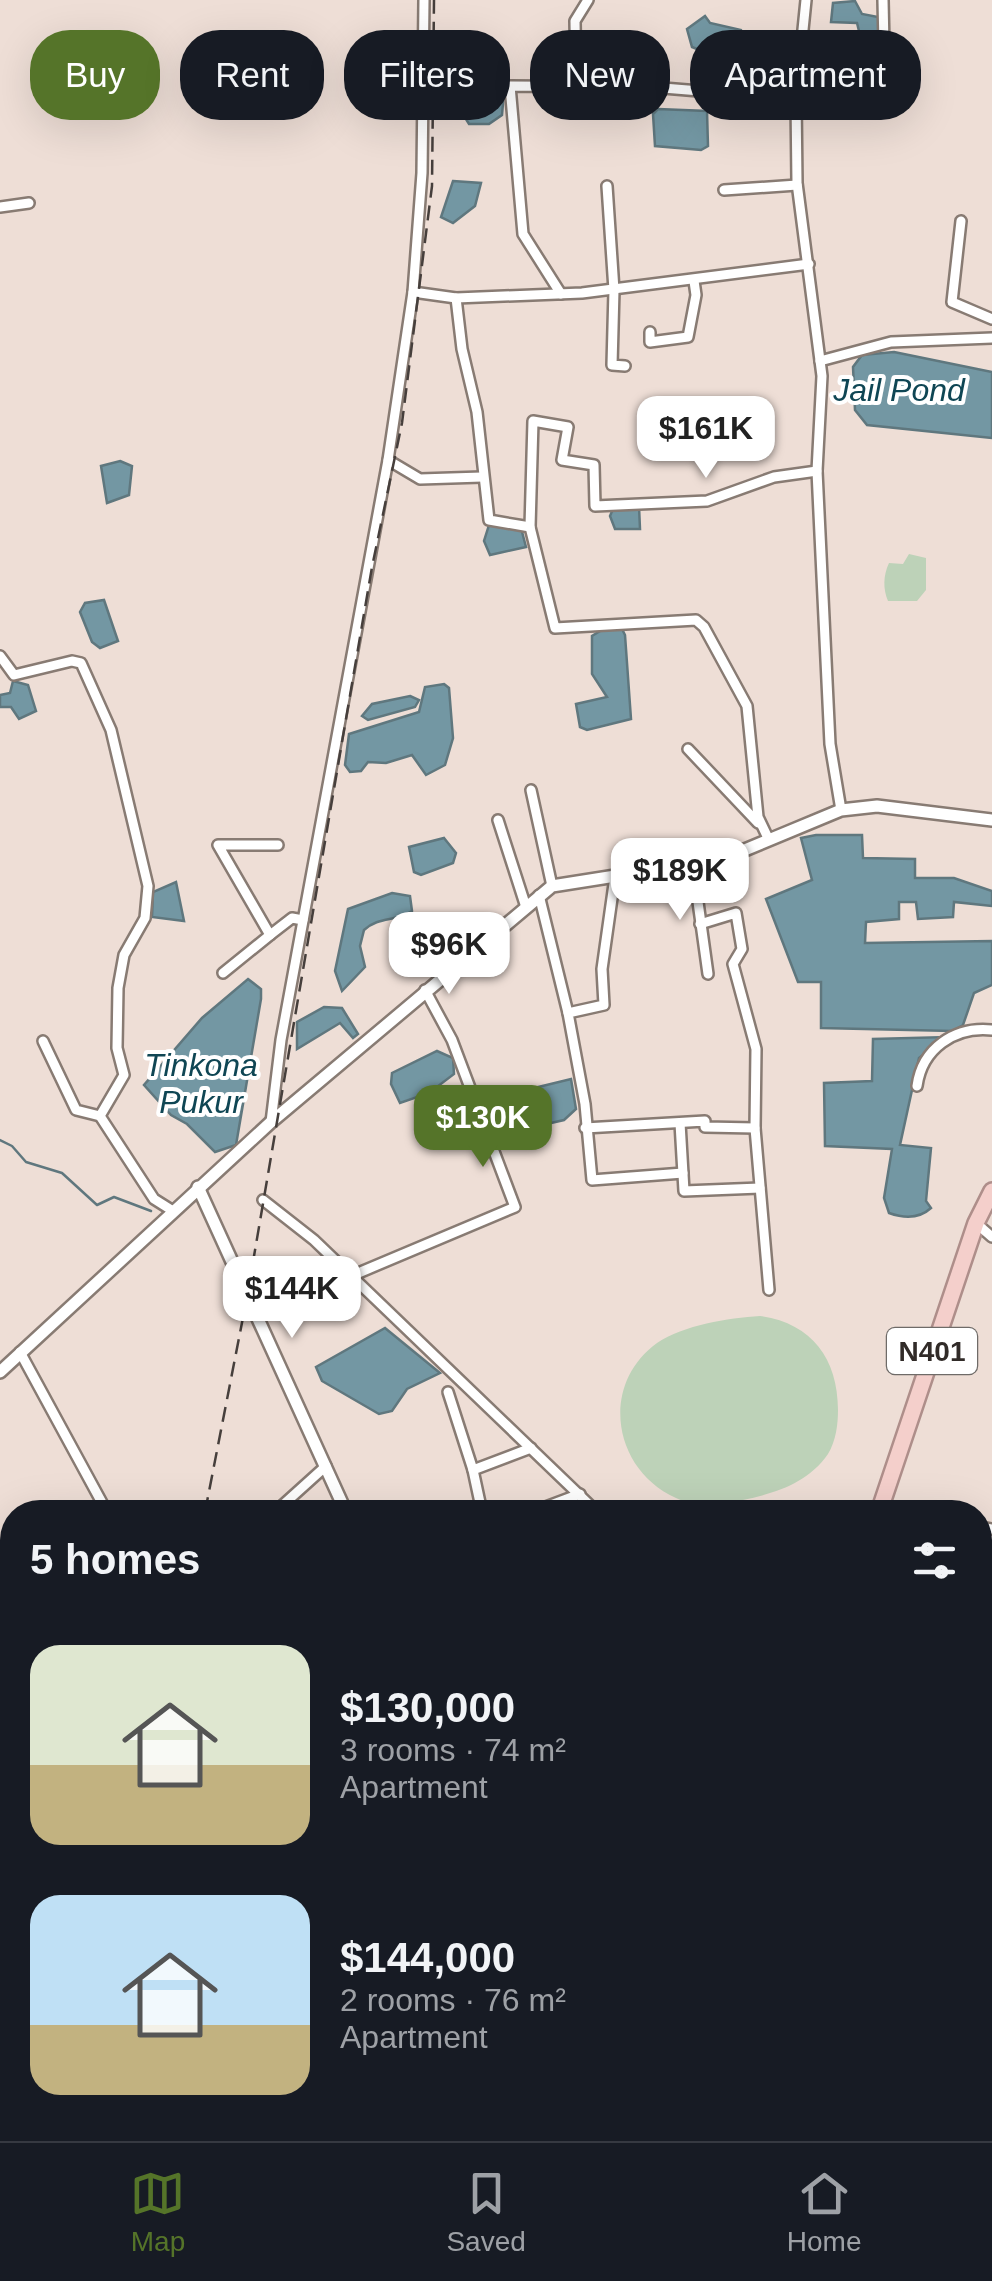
<!DOCTYPE html>
<html lang="en">
<head>
<meta charset="utf-8">
<style>
	body { margin:0; font-family:Helvetica,sans-serif; background:#242831; color:#f1f3f6; height:100vh; display:flex; flex-direction:column; font-size:38px; white-space:nowrap }
	* { box-sizing:border-box; margin:0 }
	p { font-size:32px; color:#9ea1a6 }
	.icon { flex:none; width:55px; height:55px; fill:none; stroke:currentColor; stroke-width:2; stroke-linecap:round; stroke-linejoin:round }
	.map { position:relative; flex:1; overflow:hidden }
	.side { position:absolute; left:0px; top:1500px; width:992px; height:642px; display:flex; flex-direction:column; background:#171b24; border-radius:40px 40px 0 0; box-shadow:0 10px 40px #0002 }
	.side>* { flex:none }
	.top-card { position:absolute; left:30px; top:30px; width:932px; height:90px; display:flex; gap:20px }
	.price { position:absolute; translate:-50% -85px; padding:0 22px; border-radius:20px; background:#fff; color:#222; font-size:32px; line-height:65px; filter:drop-shadow(0 2px 5px #0008) }
	.price::after { content:''; position:absolute; left:50%; top:60px; width:30px; height:22px; margin-left:-15px; background:inherit; clip-path:polygon(0 0,100% 0,50% 100%) }
	.price.on { background:#557429; color:#fff }
	ul { padding:0; list-style:none }
	li { display:flex; align-items:center; gap:30px; height:250px; padding:0 30px }
	li span { display:grid; place-items:center; flex:none; width:280px; height:200px; border-radius:30px; color:#555 }
	li>.icon { margin-inline-start:auto }
	span .icon { width:120px; height:120px; fill:#fffc; stroke-width:1 }
	li b { font-size:42px }
	h2 { display:flex; justify-content:space-between; align-items:center; height:120px; padding:0 30px; font-size:42px }
	.tag { padding:0 35px; border-radius:40px; background:#171b24; box-shadow:0 10px 40px #0002; font-size:35px; line-height:90px }
	.tag.on { background:#557429; color:#fff }
	.menu { display:flex; justify-content:space-around; align-items:center; height:140px; border-top:2px solid #363941; background:#171b24; font-size:28px; color:#9ea1a6 }
	.menu a { display:grid; justify-items:center; gap:5px }
	.menu .on { color:#557429 }
	.map>svg:first-child { display:block }
	.green { fill:#bdd2b8 }
	.water { fill:#7397a3; stroke:#5f777e; stroke-width:2.5 }
	.lines { fill:none; stroke-linecap:round; stroke-linejoin:round }
	.stream { stroke:#5f777e; stroke-width:2.5 }
	.minor-casing { stroke:#887b73; stroke-width:14 }
	.tertiary-casing { stroke:#887b73; stroke-width:16 }
	.trunk-casing { stroke:#ae8e8a; stroke-width:20 }
	.minor { stroke:#fff; stroke-width:9 }
	.tertiary { stroke:#fff; stroke-width:11 }
	.trunk { stroke:#f4cfcb; stroke-width:15 }
	.rail { stroke:#463f3c; stroke-width:2.5; stroke-dasharray:15 8; stroke-linecap:butt }
	.labels { text-anchor:middle; stroke-width:8; stroke-linejoin:round; paint-order:stroke }
	.shield { fill:#fff; stroke:#6f6b68; stroke-width:2.5 }
	.shield-label { font-size:28px; font-weight:bold; fill:#312b28 }
	.water-label { font-size:32px; font-style:italic; fill:#0f4654; stroke:#fff }
</style>
</head>
<body>
<div class="map">
<svg width="992" height="2141" viewBox="0 0 992 2141">
	<rect width="100%" height="100%" fill="#eeded6"/>
	<g class="green">
		<path d="M909,554L926,558V590L917,601H888C883,589 883,576 889,563L903,564Z"/>
		<path d="M760,1316C811,1323 838,1358 838,1410C838,1424 836,1441 828,1454C808,1483 776,1493 743,1500C721,1505 698,1508 676,1498C613,1470 599,1385 657,1343C684,1325 728,1318 760,1316Z"/>
	</g>
	<g class="water">
		<polygon points="855,1 862,14 878,17 881,37 861,39 857,23 831,22 833,3"/>
		<polygon points="705,16 710,23 741,30 745,42 738,53 721,59 692,47 687,29"/>
		<polygon points="811,71 846,72 851,83 841,91 803,89 804,77"/>
		<polygon points="493,84 504,92 502,115 489,124 469,124 461,111 476,86"/>
		<polygon points="658,109 707,111 708,146 701,150 655,146 653,114"/>
		<polygon points="453,181 481,183 475,206 453,223 441,217"/>
		<polygon points="894,352 992,372 992,438 867,425 855,410 853,367 862,355"/>
		<polygon points="120,461 132,466 129,495 107,503 101,466"/>
		<polygon points="639,506 640,529 615,529 610,516 613,509"/>
		<polygon points="489,525 521,528 526,547 490,555 484,541"/>
		<polygon points="104,600 118,641 100,648 92,642 80,612 85,603"/>
		<polygon points="605,628 622,629 625,635 631,719 587,730 580,727 576,704 607,697 592,674 592,636"/>
		<polygon points="13,681 28,685 36,711 19,719 11,707 0,707 0,695 10,693"/>
		<polygon points="444,684 449,688 453,738 445,765 426,775 412,755 386,763 368,762 361,771 350,772 345,765 349,734 419,712 425,687"/>
		<polygon points="410,696 419,700 415,707 368,720 362,716 372,704"/>
		<polygon points="816,835 862,835 863,858 915,859 915,878 954,878 992,891 992,906 954,902 953,917 918,919 916,902 899,902 899,919 866,922 865,943 992,941 992,985 974,993 963,1025 953,1031 821,1028 821,982 798,982 766,899 812,880 801,838"/>
		<polygon points="444,838 456,853 453,863 421,875 414,872 409,847"/>
		<polygon points="176,882 184,921 152,917 153,892"/>
		<path d="M392,893L410,896L412,911C396,922 379,916 364,930L360,946L365,967L342,991L335,971L348,909Z"/>
		<polygon points="248,979 261,989 261,999 236,1145 215,1152 187,1124 171,1115 144,1085 202,1018"/>
		<polygon points="324,1007 342,1008 358,1034 353,1038 340,1023 297,1049 297,1022"/>
		<path d="M946,1037L919,1058L900,1145L931,1148L926,1201L931,1208C919,1219 903,1218 889,1213L884,1198L892,1149L825,1146L824,1083L872,1081L873,1039Z"/>
		<polygon points="437,1051 453,1058 454,1074 429,1093 400,1103 391,1084 392,1073"/>
		<polygon points="571,1079 576,1109 564,1120 520,1130 515,1118 502,1120 493,1098"/>
		<polygon points="337,1279 347,1298 344,1307 325,1318 305,1316 301,1297"/>
		<polygon points="385,1328 440,1373 407,1389 392,1411 379,1414 322,1381 316,1367"/>
	</g>
	<g class="lines">
		<polyline class="stream" points="0,1140 12,1146 26,1162 62,1173 97,1205 114,1197 151,1211"/>
		<g class="minor-casing">
			<g id="minor">
				<polyline points="806,0 796,99 797,183 822,376 817,471 830,744 841,810"/>
				<polyline points="883,0 885,92"/>
				<polyline points="576,86 575,21 588,0"/>
				<polyline points="607,186 614,290 612,365 625,366"/>
				<polyline points="724,190 797,185"/>
				<polyline points="0,207 29,203"/>
				<polyline points="961,221 952,302 992,319"/>
				<polyline points="413,292 456,298 582,293 809,264"/>
				<polyline points="561,294 523,234 510,86 651,87 796,99"/>
				<polyline points="456,298 462,349 477,412 489,520 530,527 555,628 696,620 704,627 747,706 758,817 768,838"/>
				<polyline points="650,332 650,342 688,337 696,295 694,281"/>
				<polyline points="820,361 891,342 992,338"/>
				<polyline points="388,460 420,479 482,477"/>
				<polyline points="530,527 533,421 568,427 562,460 594,465 595,506 707,501 774,477 817,471"/>
				<polyline points="0,656 14,675 72,661 81,663 111,730 148,886 145,918 124,955 118,988 117,1048 124,1075 100,1116 154,1199 173,1211"/>
				<polyline points="688,749 758,823"/>
				<polyline points="531,790 552,886"/>
				<polyline points="498,820 525,904"/>
				<polyline points="693,866 708,974"/>
				<polyline points="615,877 602,969 604,1005 568,1013 585,1104 592,1180 683,1173"/>
				<polyline points="539,895 568,1013"/>
				<polyline points="700,924 736,913 742,949 733,964 756,1049 755,1128 769,1290"/>
				<polyline points="270,935 292,918 303,920"/>
				<polyline points="223,973 270,935 218,845 278,845"/>
				<polyline points="43,1041 76,1110 100,1116"/>
				<path d="M917,1086C922,1049 954,1026 992,1030"/>
				<polyline points="271,1122 281,1040 388,460 413,292 422,173 424,0"/>
				<polyline points="680,1123 684,1191 760,1188"/>
				<polyline points="585,1128 705,1121 705,1127 755,1128"/>
				<polyline points="263,1200 314,1240 597,1512"/>
				<polyline points="976,1223 992,1237"/>
				<polyline points="356,1274 515,1207 452,1040 425,990"/>
				<polyline points="20,1352 107,1512"/>
				<polyline points="448,1392 473,1470"/>
				<polyline points="275,1512 326,1466"/>
				<polyline points="482,1512 473,1470 531,1448"/>
				<polyline points="532,1512 580,1494"/>
				<polyline points="980,1527 992,1529"/>
				<polyline points="0,1817 12,1811"/>
				<polyline points="980,1883 992,1884"/>
				<polyline points="980,1892 992,1892"/>
				<polyline points="980,1950 992,1952"/>
				<polyline points="980,2091 992,2084"/>
				<polyline points="0,2106 12,2102"/>
				<polyline points="430,2130 444,2141"/>
				<polyline points="980,2130 990,2141"/>
				<polyline points="332,2141 354,2130"/>
			</g>
		</g>
		<g class="tertiary-casing">
			<g id="tertiary">
				<polyline points="198,1187 346,1512"/>
				<polyline points="0,1372 271,1122 552,886 723,859 841,810 877,806 992,820"/>
				<polyline points="0,1560 12,1577"/>
				<polyline points="263,2130 265,2141"/>
			</g>
		</g>
		<g class="trunk-casing">
			<g id="trunk">
				<polyline points="879,1512 976,1223 992,1191"/>
				<polyline points="760,2141 760,2130"/>
			</g>
		</g>
		<use href="#minor" class="minor"/>
		<use href="#tertiary" class="tertiary"/>
		<use href="#trunk" class="trunk"/>
		<g class="rail">
			<polyline points="205,1512 247,1297 372,567 402,423 432,186 434,0"/>
			<polyline points="95,2141 97,2130"/>
		</g>
	</g>
	<g class="labels">
		<rect class="shield" x="887" y="1328" width="90" height="46" rx="8"/>
		<g class="shield-label">
			<text x="932" y="1361">N401</text>
		</g>
		<g class="water-label">
			<text x="899" y="401">Jail Pond</text>
			<text x="201" y="1076">Tinkona<tspan x="201" dy="37">Pukur</tspan></text>
		</g>
	</g>
</svg>
<b class="price" style="left:706px;top:481px">$161K</b>
<b class="price" style="left:680px;top:923px">$189K</b>
<b class="price" style="left:449px;top:997px">$96K</b>
<b class="price on" style="left:483px;top:1170px">$130K</b>
<b class="price" style="left:292px;top:1341px">$144K</b>
<div class="top-card">
<a class="tag on">Buy</a>
<a class="tag">Rent</a>
<a class="tag">Filters</a>
<a class="tag">New</a>
<a class="tag">Apartment</a>
</div>
<section class="side">
<h2>5 homes<svg class="icon" aria-label="filters" viewBox="0 0 24 24"><path d="M4 7h16M4 17h16"/><circle cx="9" cy="7" r="2"/><circle cx="15" cy="17" r="2"/></svg></h2>
<ul>
<li><span style="background:linear-gradient(#dfe7d0 60%,#c2b280 0)"><svg class="icon" aria-label="home" viewBox="0 0 24 24"><path d="M3 11l9-7 9 7M6 9v11h12V9"/></svg></span><div><b>$130,000</b><p>3 rooms · 74 m²</p><p>Apartment</p></div></li>
<li><span style="background:linear-gradient(#bfe0f5 65%,#c2b280 0)"><svg class="icon" aria-label="home" viewBox="0 0 24 24"><path d="M3 11l9-7 9 7M6 9v11h12V9"/></svg></span><div><b>$144,000</b><p>2 rooms · 76 m²</p><p>Apartment</p></div></li>
</ul>
</section>
</div>
<nav class="menu">
<a class="on"><svg class="icon" aria-label="map" viewBox="0 0 24 24"><path d="M3 6l6-2 6 2 6-2v14l-6 2-6-2-6 2zM9 4v14M15 6v14"/></svg>Map</a>
<a><svg class="icon" aria-label="saved" viewBox="0 0 24 24"><path d="M7 4h10v16l-5-4-5 4z"/></svg>Saved</a>
<a><svg class="icon" aria-label="home" viewBox="0 0 24 24"><path d="M3 11l9-7 9 7M6 9v11h12V9"/></svg>Home</a>
</nav>
</body>
</html>
